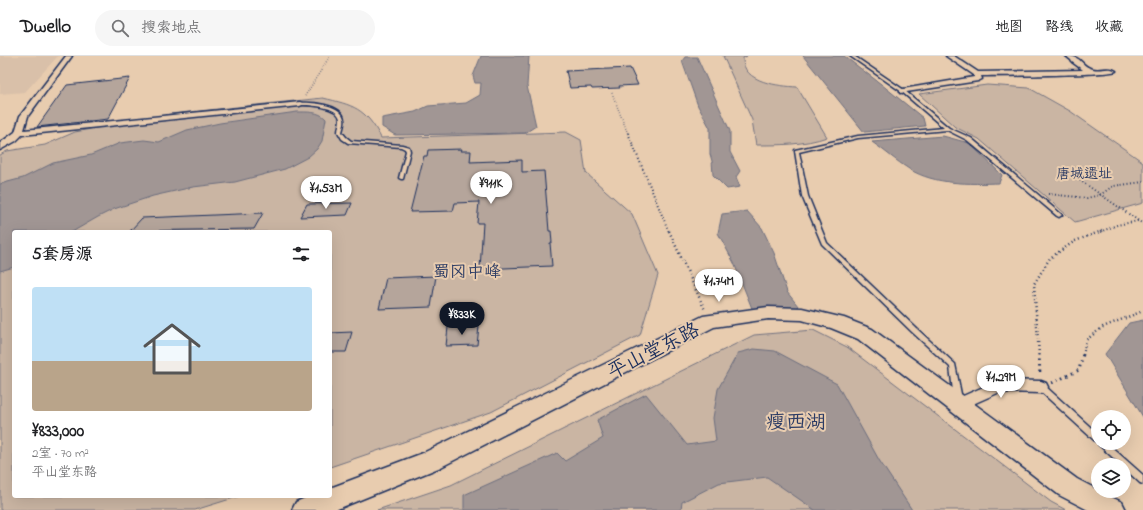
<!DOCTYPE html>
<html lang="zh">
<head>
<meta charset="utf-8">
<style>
	body { margin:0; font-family:"Indie Flower","LXGW WenKai TC",sans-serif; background:#f6f6f6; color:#202124; height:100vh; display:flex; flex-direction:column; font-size:15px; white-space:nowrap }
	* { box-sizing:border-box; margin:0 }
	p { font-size:13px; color:#757577 }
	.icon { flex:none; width:22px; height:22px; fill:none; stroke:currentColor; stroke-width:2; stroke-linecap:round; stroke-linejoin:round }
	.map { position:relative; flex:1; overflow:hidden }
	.side { position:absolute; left:12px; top:174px; width:320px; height:268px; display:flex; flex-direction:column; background:#fff; border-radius:4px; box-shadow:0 4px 16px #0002 }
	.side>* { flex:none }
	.tools { position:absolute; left:1091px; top:354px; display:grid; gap:8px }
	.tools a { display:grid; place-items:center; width:40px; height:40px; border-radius:50%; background:#fff; box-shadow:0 4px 16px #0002; font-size:20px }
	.price { position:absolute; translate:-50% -34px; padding:0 9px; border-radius:14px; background:#fff; color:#222; font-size:13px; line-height:26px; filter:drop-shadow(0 1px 2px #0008) }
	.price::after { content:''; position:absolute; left:50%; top:24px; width:12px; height:9px; margin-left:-6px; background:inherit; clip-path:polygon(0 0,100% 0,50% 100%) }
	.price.active { background:#111827; color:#fff }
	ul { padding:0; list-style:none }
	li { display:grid; align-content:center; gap:8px; height:212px; padding:0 20px }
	li span { display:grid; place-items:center; height:124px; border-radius:4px; color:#555 }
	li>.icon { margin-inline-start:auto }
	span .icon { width:72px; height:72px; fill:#fffc; stroke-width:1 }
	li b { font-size:17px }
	h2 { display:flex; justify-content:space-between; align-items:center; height:48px; padding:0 20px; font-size:17px }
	header { display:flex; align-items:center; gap:24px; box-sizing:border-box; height:56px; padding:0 20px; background:#fff; border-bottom:1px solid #e0e0e0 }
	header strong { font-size:19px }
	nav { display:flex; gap:22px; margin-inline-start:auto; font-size:14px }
	.search { width:280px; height:36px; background:#f6f6f6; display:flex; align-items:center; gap:10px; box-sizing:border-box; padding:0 14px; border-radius:22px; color:#757577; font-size:15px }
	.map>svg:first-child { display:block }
	.built { fill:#d9c0a9 }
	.green { fill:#cab5a3; stroke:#727280 }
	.water { fill:#a19694; stroke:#6b6d7e }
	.building { fill:#b5a59b; stroke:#1b2f5e }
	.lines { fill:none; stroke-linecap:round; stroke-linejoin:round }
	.lane-casing { stroke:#1b2f5e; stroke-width:3 }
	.street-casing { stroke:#1b2f5e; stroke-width:3 }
	.secondary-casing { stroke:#1b2f5e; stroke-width:3 }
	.path-far3 { stroke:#1b2f5e; stroke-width:1.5; stroke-dasharray:0.5 2; stroke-linecap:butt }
	.path-far2 { stroke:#1b2f5e; stroke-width:2; stroke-dasharray:1 2.5; stroke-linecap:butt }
	.path-far1 { stroke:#1b2f5e; stroke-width:2.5; stroke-dasharray:1 3; stroke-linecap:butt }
	.path { stroke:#1b2f5e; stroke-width:3; stroke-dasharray:1.5 4; stroke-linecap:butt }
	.lane { fill:#e8ccaf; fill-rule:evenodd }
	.street { fill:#e8ccaf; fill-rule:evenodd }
	.secondary { fill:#e8ccaf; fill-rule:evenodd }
	.labels { text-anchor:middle; stroke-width:4; stroke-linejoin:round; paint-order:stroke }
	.far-park-label { font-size:14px; fill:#2c3c65; stroke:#e8ccaf }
	.park-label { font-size:17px; fill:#2c3c65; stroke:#e8ccaf }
	.near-street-label { font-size:20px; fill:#1b2f5e; stroke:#e8ccaf }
	.near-park-label { font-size:20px; fill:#2c3c65; stroke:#e8ccaf }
</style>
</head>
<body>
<header>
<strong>Dwello</strong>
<div class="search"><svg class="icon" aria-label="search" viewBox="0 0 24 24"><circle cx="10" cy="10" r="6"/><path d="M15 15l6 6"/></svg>搜索地点</div>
<nav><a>地图</a><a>路线</a><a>收藏</a></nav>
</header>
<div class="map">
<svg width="1143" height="454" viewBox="0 0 1143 454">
	<rect width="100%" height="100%" fill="#e8ccaf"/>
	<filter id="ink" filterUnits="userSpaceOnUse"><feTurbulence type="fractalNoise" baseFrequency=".025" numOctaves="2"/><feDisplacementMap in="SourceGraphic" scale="8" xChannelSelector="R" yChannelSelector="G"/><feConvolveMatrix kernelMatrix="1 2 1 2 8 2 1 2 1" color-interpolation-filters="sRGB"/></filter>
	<g filter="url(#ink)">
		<polygon class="built" points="0,0 58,0 25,36 0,38"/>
		<g class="green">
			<path d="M723,0H747L743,2C742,27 780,30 797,31L827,81C804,89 780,89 756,89L752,64Z"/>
			<polygon points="987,29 1029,32 1070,55 1143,106 1143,147 1075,166 979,83 955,71 919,38"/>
			<path d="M323,42C353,49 366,52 381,82L566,76L581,84L586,117L632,158L658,219L640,279L491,356L330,411V176H14V440H240L195,454H0V99L7,95L45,89L75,76L170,58Z"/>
			<polygon points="813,274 847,291 1051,446 1066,454 377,454 451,429 754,279"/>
		</g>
		<g class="water">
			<polygon points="481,0 529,0 527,30 536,70 525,77 395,79 382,71 382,62 415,56 428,50 466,47 480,39 481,27 475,27 473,20"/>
			<polygon points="803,0 844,0 881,28 923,62 925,70 864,76"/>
			<polygon points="685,1 697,1 730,75 730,96 740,115 736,121 740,131 727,133 713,119 712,105 710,98 710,72 698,50 682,5"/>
			<path d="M297,56C307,56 319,55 326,63L322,85L317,93L308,101L285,113L235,126L193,131L153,140L114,153L98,161L72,176H14V211L0,215V128L23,122L53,107L91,99L120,87L144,84L159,86L187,74L220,67Z"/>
			<path d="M943,80L969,87L1002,119L999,127C970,128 935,129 909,113C896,105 884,94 872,86Z"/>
			<polygon points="747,155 762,172 774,197 787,236 802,255 753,255 734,207 718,177 722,158"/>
			<polygon points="1143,264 1143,361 1105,298 1129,267"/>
			<polygon points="754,293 775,295 837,328 879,404 912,454 815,454 767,421 719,427 682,446 681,454 464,454 464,439 557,397 565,405 603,382 597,364 646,338 687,389 716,385 713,362 718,333 738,297"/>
		</g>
		<g class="building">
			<polygon points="630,12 638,29 619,30 620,32 592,33 591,31 570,32 566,15"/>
			<polygon points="130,22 108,63 37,71 67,29"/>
			<polygon points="462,93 461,95 471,95 470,106 522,104 522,116 544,115 549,175 551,175 552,187 550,187 552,210 480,213 483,167 477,167 479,146 455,147 453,155 410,156 424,100 427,100 428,94"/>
			<polygon points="352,147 347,159 300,161 307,148"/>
			<polygon points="263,157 254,173 130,175 142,162"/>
			<polygon points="436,220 431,251 379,253 386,222"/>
			<polygon points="479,270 477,289 446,290 448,271"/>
			<polygon points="352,276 346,296 330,296 330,277"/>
		</g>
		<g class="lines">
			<g class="lane-casing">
				<g id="lane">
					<polygon points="850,0 854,0 904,34 949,72 971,82 1062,159 1059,161 1057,160 967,84 947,74 858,82 799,96 808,140 827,187 916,272 955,308 962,343 961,345 958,346 955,345 954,343 950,311 912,276 822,188 802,140 795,95 795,94 858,80 944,72 902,36"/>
					<path d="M299,47C310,46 342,48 344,63C345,67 343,72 342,76L346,81L351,85L402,89L409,91L410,95L403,123H401L399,122L406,95L405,93L401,91L348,87L342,83L338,76C338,72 340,67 340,63C338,50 310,49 300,49L298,48Z"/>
					<polygon points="1041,328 1044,329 1098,378 1098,386 1095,385 1038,333 1037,331 1038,329"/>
					<polygon points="1098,387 1107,387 1143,419 1143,428 1140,427 1124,412 1124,409 1121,409 1099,389"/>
				</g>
			</g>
			<g class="street-casing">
				<g id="street">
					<polygon points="66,0 72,0 28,60 24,74 300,46 304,48 300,50 22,79 16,85 0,94 0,87 15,76 20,60"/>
					<path d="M946,0H954L978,16L1083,14L1072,6L1071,4L1066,0C1083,0 1080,10 1093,13C1101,15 1109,10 1116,15C1110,19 998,20 981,20L982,23L978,25L900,37V33H903L974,21V19Z"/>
					<polygon points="999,324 1041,325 1046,327 1048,331 1046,335 1041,337 1000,336 964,352 959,354 954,352 952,348 954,344"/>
				</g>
			</g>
			<g class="secondary-casing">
				<polygon id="secondary" points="768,251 802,252 844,262 872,273 1077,423 1098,434 1098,435 1122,446 1126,454 1088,454 1059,439 858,283 831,272 802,264 768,263 714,271 441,411 335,454 292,454 296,446 310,440 330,440 330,432 423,397 703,260"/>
			</g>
			<g class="path-far3">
				<polyline points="612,37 628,78"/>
				<polyline points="305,40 330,0"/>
			</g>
			<g class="path-far2">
				<polyline points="628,77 669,176"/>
				<polyline points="1071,118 1143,168"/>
				<polyline points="1048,138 1087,142 1100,139 1113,130 1143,126"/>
				<polyline points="1100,176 1117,169 1138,165"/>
			</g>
			<g class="path-far1">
				<polyline points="669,175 705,254"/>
				<polyline points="1039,299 1034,228 1050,202 1075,185 1102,175"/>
				<polyline points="1083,299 1086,284 1103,271 1143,255"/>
			</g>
			<g class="path">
				<polyline points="1039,298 1040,320"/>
				<polyline points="1052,327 1079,314 1083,298"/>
			</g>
			<use href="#lane" class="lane"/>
			<use href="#street" class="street"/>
			<use href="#secondary" class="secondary"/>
		</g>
	</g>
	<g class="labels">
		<g class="far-park-label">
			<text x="1084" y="122">唐城遗址</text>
		</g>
		<g class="park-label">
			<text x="467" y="221">蜀冈中峰</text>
		</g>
		<g class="near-street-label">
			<text transform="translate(653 294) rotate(-27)" y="7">平山堂东路</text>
		</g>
		<g class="near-park-label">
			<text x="796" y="372">瘦西湖</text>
		</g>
	</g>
</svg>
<div class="tools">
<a><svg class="icon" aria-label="locate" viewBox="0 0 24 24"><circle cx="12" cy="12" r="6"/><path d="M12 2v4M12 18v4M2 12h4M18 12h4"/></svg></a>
<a><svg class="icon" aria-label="layers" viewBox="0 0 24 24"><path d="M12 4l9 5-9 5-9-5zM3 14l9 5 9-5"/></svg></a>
</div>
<b class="price" style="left:491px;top:149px">¥911K</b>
<b class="price" style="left:326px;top:154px">¥1.53M</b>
<b class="price" style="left:719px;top:247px">¥1.74M</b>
<b class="price active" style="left:462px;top:280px">¥833K</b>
<b class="price" style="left:1001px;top:343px">¥1.29M</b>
<section class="side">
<h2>5套房源<svg class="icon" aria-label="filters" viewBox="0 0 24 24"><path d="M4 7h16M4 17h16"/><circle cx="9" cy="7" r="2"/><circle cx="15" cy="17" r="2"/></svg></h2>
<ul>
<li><span style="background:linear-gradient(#bfe0f5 60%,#b9a48a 0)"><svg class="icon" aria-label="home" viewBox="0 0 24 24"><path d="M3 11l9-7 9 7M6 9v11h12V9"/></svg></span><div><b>¥833,000</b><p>2室 · 70 m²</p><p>平山堂东路</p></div></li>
</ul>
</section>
</div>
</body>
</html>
